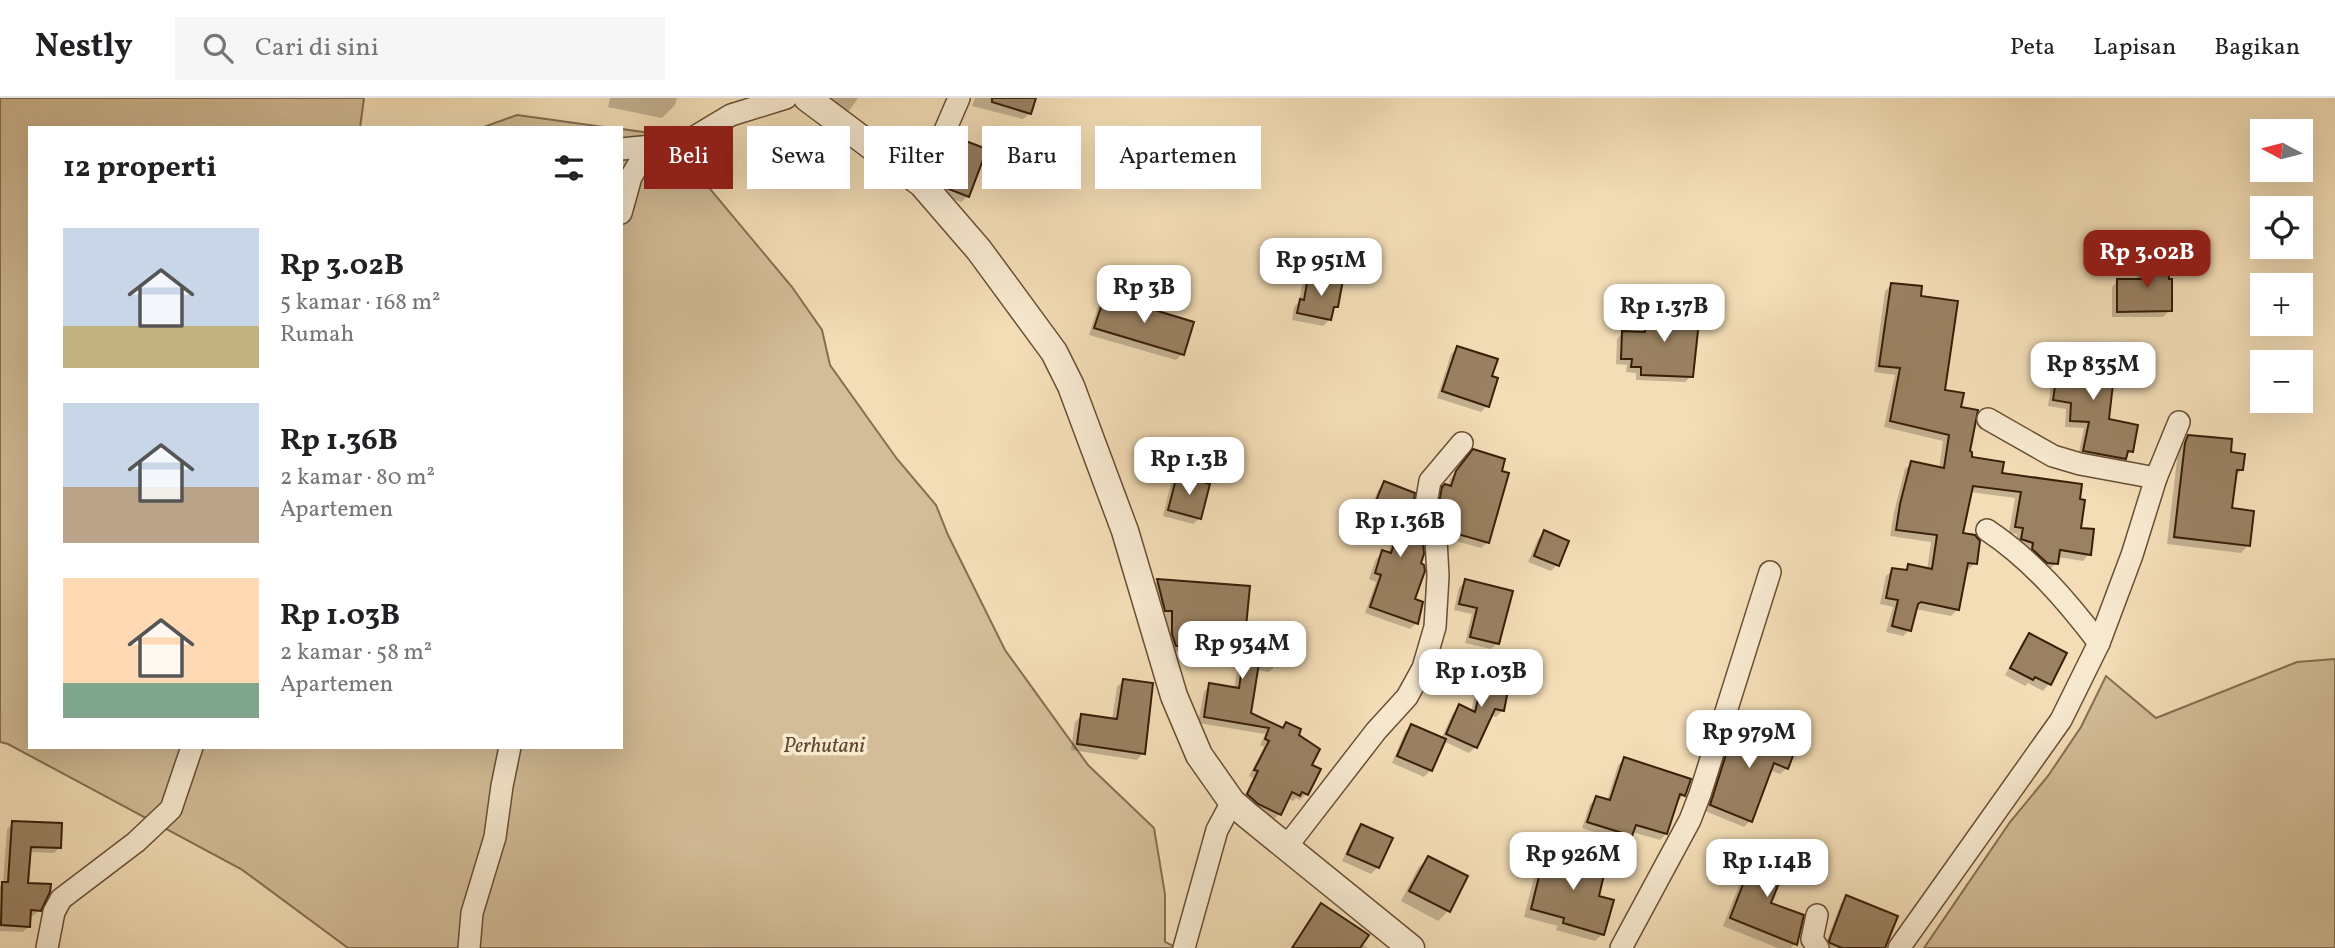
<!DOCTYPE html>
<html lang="id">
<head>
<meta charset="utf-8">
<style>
	body { margin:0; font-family:Vollkorn,serif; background:#f6f6f6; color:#202124; height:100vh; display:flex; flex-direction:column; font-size:26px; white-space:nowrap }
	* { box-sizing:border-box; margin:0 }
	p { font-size:23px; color:#757577 }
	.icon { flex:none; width:38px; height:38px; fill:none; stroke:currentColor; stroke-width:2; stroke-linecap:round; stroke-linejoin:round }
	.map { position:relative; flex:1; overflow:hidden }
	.panel { position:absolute; left:28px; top:28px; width:595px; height:623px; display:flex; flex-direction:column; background:#fff; border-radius:0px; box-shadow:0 7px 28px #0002 }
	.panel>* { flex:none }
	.top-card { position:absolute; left:644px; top:28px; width:665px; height:63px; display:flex; gap:14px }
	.needle { width:46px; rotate:277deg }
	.controls { position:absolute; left:2250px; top:21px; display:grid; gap:14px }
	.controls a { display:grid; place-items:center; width:63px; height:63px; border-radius:0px; background:#fff; box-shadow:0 7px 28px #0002; font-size:35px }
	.price { position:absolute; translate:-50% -60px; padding:0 16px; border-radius:14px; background:#fff; color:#222; font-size:23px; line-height:46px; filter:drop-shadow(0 2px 4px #0008) }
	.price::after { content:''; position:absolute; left:50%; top:42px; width:21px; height:16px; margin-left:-10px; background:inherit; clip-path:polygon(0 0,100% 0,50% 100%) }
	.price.on { background:#8f2418; color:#fff }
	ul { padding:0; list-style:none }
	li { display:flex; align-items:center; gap:21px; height:175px; padding:0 35px }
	li span { display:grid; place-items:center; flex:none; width:196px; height:140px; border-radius:0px; color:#555 }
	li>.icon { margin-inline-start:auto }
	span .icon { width:84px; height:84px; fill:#fffc; stroke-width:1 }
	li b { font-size:30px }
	h2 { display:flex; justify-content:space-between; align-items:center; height:84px; padding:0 35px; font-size:30px }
	.chip { padding:0 24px; border-radius:0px; background:#fff; box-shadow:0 7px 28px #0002; font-size:24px; line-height:63px }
	.chip.on { background:#8f2418; color:#fff }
	header { display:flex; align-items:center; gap:42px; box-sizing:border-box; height:98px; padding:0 35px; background:#fff; border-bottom:2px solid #e0e0e0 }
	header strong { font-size:33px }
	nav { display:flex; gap:38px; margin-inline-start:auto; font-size:24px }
	.search { width:490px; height:63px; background:#f6f6f6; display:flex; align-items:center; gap:18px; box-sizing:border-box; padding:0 24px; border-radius:0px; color:#757577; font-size:26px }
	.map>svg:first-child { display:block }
	.green { fill:#d3bd98; stroke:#866e50; stroke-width:2 }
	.shadow { fill:#0003 }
	.building { fill:#9a8162; stroke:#391e08; stroke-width:2 }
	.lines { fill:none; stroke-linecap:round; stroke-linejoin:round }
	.minor-casing { stroke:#684e34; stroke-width:24 }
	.tertiary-casing { stroke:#684e34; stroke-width:29 }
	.minor { stroke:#f7e9d0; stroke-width:21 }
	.tertiary { stroke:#f7e9d0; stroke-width:26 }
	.labels { text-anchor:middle; stroke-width:7; stroke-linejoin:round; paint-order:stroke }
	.park-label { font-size:21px; font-style:italic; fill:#60462c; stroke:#f7e9d0 }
</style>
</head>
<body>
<header>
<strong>Nestly</strong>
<div class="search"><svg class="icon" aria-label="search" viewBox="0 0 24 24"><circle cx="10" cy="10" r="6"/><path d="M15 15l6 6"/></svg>Cari di sini</div>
<nav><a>Peta</a><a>Lapisan</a><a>Bagikan</a></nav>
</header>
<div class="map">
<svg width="2335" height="850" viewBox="0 0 2335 850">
	<rect width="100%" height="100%" fill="#f3ddb6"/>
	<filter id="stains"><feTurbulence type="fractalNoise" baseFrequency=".00286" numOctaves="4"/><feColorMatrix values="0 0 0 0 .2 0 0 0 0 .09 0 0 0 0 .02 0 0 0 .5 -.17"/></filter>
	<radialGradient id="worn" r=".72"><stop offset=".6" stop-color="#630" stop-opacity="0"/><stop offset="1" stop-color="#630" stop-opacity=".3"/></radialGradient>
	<g class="green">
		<polygon points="0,0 364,0 360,30 30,30 30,649 621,649 621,31 665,37 792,189 822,232 830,267 897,361 936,407 948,437 1005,552 1088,667 1154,730 1165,796 1165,844 1177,850 348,850 241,771 8,646 0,644"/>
		<polygon points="517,17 611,30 481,30"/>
		<polygon points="2335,561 2335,850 1924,850 2010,724 2048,678 2081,629 2106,578 2156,620 2297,564"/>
	</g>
	<g class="shadow">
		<polygon points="610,0 677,0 675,7 662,20 608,9"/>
		<polygon points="819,0 858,0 849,13"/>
		<polygon points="975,0 1034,0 1030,15 1023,21 972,8"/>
		<polygon points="964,44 968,98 961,104 941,97 957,51"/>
		<polygon points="2144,165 2167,183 2170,212 2163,219 2112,219 2112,189 2118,182 2137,182 2137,172"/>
		<polygon points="1326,180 1336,209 1331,214 1330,221 1323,228 1292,222 1294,209 1299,204 1302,187 1309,181 1323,184"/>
		<polygon points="1892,186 1919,199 1943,293 1959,311 1970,361 2000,377 2079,431 2089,456 2083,463 2057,459 2056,465 2049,472 2015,448 2017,436 2009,435 2015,400 1970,394 1961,436 1975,465 1968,472 1965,471 1958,511 1951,518 1915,511 1909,532 1903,538 1886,534 1893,509 1880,506 1886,478 1892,472 1903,474 1908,468 1927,472 1931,444 1890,438 1894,414 1905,371 1912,365 1939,371 1943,343 1884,329 1895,277 1874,274 1885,193"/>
		<polygon points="1105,199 1182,256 1176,262 1089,237 1099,205"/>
		<polygon points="1656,213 1691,278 1685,284 1636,282 1636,275 1626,274 1627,267 1616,266 1617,241 1623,235 1641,235 1641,226"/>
		<polygon points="1457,250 1490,279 1487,308 1481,314 1437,300 1451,256"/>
		<polygon points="2058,255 2131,353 2118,367 2078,359 2084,330 2065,329 2066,311 2048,308 2053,273 2050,273 2052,261"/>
		<polygon points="2189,338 2229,356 2241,372 2235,378 2230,412 2248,447 2241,455 2167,446 2178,354 2181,346"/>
		<polygon points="1467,360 1488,444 1481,450 1441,439 1434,413 1437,397 1445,388 1448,389 1450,381"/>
		<polygon points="1178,379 1200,420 1193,426 1163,418 1171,385"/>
		<polygon points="1384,385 1412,409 1413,502 1417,525 1410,531 1365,515 1376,484 1369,481 1376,461 1383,454 1388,456 1398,426 1369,415 1378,392"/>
		<polygon points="1544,434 1557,467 1551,473 1528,464 1538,441"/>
		<polygon points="1158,483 1244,531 1275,568 1269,574 1256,572 1249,616 1281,631 1286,626 1297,637 1310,667 1306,696 1300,702 1296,700 1293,703 1287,700 1279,716 1273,722 1242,703 1253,680 1249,678 1264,649 1260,647 1265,636 1198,625 1204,594 1210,587 1234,591 1238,569 1218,566 1220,558 1189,553 1170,554 1166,543 1166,519 1159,519 1152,489"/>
		<polygon points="1465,483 1498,545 1491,551 1465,545 1472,516 1454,512 1459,490"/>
		<polygon points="2029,537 2049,586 2043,593 2028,585 2025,588 2005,577 2023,543"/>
		<polygon points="1486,573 1509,578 1502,613 1496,619 1490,617 1476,649 1469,655 1443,643 1431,672 1424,679 1392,665 1405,634 1411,628 1441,641 1453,615 1460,608 1471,614 1479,580"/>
		<polygon points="1124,582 1143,655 1137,662 1071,652 1075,624 1082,617 1112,622 1117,589"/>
		<polygon points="1736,627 1787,670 1780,676 1769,672 1750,723 1744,729 1705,713 1730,634"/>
		<polygon points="1624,661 1684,697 1678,703 1666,736 1660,742 1632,734 1625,744 1582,730 1590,706 1596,700 1607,703 1618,667"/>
		<polygon points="13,725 60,749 54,755 29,754 26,786 39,812 33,818 29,818 29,828 23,834 0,833 0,788 3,785 7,731"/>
		<polygon points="1361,728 1378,769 1371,776 1342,763 1355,734"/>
		<polygon points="1754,751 1791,766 1769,806 1795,846 1791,850 1778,850 1723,828 1745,772 1741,770 1746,759"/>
		<polygon points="1547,752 1597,799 1603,836 1595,843 1556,832 1558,828 1524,819 1539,760"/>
		<polygon points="1428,760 1448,813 1438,823 1401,803 1418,770"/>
		<polygon points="1847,799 1883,850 1824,850 1841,805"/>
		<polygon points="1321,808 1361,845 1368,850 1291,850 1313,816"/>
	</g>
	<g class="building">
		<polygon points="992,0 1036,0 1031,16 992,4"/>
		<polygon points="963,42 987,51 969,99 946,90"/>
		<polygon points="2143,163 2168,163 2169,181 2172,181 2172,213 2117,214 2117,181 2143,181"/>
		<polygon points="1326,178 1343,182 1338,209 1334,209 1331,222 1297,215 1300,201 1304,202 1308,179 1325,182"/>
		<polygon points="1891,185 1922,188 1921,198 1958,203 1945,292 1964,295 1961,309 1978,312 1970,353 1972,354 1972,359 2004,364 2002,375 2082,386 2080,401 2085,402 2081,430 2094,431 2091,457 2060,452 2058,466 2047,465 2032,451 2033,445 2021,441 2023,430 2015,429 2021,394 1973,388 1963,435 1975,437 1980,443 1977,466 1968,465 1959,512 1921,504 1918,506 1911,533 1892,528 1898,502 1886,500 1892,470 1907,472 1908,466 1932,471 1937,437 1896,432 1900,406 1911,363 1944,370 1949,337 1890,323 1900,270 1879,268"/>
		<polygon points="1105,197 1194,224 1184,257 1094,230"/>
		<polygon points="1655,212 1700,214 1693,279 1641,277 1641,269 1631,269 1632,261 1621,261 1622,233 1645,234 1646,218 1655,218"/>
		<polygon points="1457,248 1498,261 1492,278 1498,280 1489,309 1442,293"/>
		<polygon points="2057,253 2116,260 2109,321 2138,327 2133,354 2128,353 2126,361 2083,353 2089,324 2070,323 2071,305 2053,302 2058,268 2055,267"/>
		<polygon points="2188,337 2232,341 2231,354 2245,356 2243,372 2237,372 2232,410 2254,413 2250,448 2174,439 2185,345"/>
		<polygon points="1473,351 1505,361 1502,373 1509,375 1489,445 1447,433 1439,405 1442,389 1445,386 1451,388 1456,373"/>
		<polygon points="1177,377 1210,386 1201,421 1168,412"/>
		<polygon points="1384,383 1415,395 1413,409 1423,443 1424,456 1421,465 1424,467 1425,473 1415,501 1423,504 1418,526 1370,509 1381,477 1375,475 1382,452 1391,455 1403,419 1374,408"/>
		<polygon points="1544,432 1569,443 1559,468 1534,458"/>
		<polygon points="1157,481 1250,488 1246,529 1282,535 1277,568 1259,565 1251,615 1283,630 1286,624 1301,631 1299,637 1320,651 1312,667 1321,671 1308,697 1302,694 1300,698 1292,694 1281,717 1258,706 1247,696 1258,673 1254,672 1269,643 1265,641 1269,630 1204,619 1209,585 1239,590 1243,563 1224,560 1225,552 1196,547 1176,548 1172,536 1172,513 1165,513"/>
		<polygon points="1465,481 1513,493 1499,546 1470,539 1477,510 1459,506"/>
		<polygon points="2029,535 2067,555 2051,587 2035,579 2033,582 2010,570"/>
		<polygon points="1485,571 1511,577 1504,613 1495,611 1477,650 1446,636 1459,606 1475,614"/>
		<polygon points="1123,581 1153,585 1145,656 1077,646 1081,616 1117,621"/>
		<polygon points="1736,625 1797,647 1788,671 1774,665 1752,724 1710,707"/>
		<polygon points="1411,626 1446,641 1432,673 1397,658"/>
		<polygon points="1624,659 1691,681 1685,698 1680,696 1667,736 1636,727 1632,738 1587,724 1596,698 1610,702"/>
		<polygon points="12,723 62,725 61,750 31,749 28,785 51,786 50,794 41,813 31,812 30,829 1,827 2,784 8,784"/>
		<polygon points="1361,726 1393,740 1379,770 1347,756"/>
		<polygon points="1753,749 1794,765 1789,777 1783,775 1771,805 1804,817 1797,847 1730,820 1752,763 1748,762"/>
		<polygon points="1546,750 1606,768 1599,798 1614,802 1604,837 1563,825 1564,820 1531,811"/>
		<polygon points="1428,758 1468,778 1450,814 1409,793"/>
		<polygon points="1846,797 1898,818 1885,850 1842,850 1830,845 1829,843"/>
		<polygon points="1321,805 1369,837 1360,850 1292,850"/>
	</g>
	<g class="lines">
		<g class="minor-casing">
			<g id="minor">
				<polyline points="621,51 673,46 691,41 731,17 786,0"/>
				<polyline points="922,86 959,0"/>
				<polyline points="621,115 631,79 649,48"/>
				<polyline points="1988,321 2053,358 2080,366 2156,380"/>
				<path d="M1987,432C2032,462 2067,503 2099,545"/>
				<polyline points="1287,748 1376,633 1407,599 1423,570 1435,529 1438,478 1436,441 1426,406 1430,383 1462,345"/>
				<polyline points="1817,817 1812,841 1818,850"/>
				<polyline points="47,850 54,814 61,801 136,744 171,711 192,649"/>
				<polyline points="469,850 472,815 495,739 502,688 510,649"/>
				<polyline points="1184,850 1217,732 1232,704"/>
				<polyline points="1621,850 1690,722 1700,696 1770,474"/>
				<polyline points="1899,850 2061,622 2099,545 2132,457 2156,380 2179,324"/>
			</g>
		</g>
		<g class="tertiary-casing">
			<polyline id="tertiary" points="807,0 922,86 979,152 1054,254 1071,288 1125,433 1174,598 1199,657 1232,704 1247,717 1411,850"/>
		</g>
		<use href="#minor" class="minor"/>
		<use href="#tertiary" class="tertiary"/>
	</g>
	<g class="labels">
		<g class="park-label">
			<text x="824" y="654">Perhutani</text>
		</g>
	</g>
	<rect width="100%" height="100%" filter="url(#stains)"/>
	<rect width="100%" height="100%" fill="url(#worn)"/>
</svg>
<div class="controls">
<a><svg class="needle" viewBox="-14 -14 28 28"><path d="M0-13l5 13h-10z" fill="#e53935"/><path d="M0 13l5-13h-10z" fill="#757577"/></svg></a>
<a><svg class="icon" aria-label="locate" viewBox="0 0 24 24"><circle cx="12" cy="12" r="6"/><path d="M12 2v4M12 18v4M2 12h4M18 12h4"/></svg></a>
<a>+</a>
<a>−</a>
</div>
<b class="price on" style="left:2147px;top:192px">Rp 3.02B</b>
<b class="price" style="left:1321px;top:200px">Rp 951M</b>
<b class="price" style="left:1144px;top:227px">Rp 3B</b>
<b class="price" style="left:1664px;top:246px">Rp 1.37B</b>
<b class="price" style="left:2093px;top:304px">Rp 835M</b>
<b class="price" style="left:1189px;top:399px">Rp 1.3B</b>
<b class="price" style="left:1400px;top:461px">Rp 1.36B</b>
<b class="price" style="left:1242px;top:583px">Rp 934M</b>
<b class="price" style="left:1481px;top:611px">Rp 1.03B</b>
<b class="price" style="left:1749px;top:672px">Rp 979M</b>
<b class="price" style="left:1573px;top:794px">Rp 926M</b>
<b class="price" style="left:1767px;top:801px">Rp 1.14B</b>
<div class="top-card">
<a class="chip on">Beli</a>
<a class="chip">Sewa</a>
<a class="chip">Filter</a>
<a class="chip">Baru</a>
<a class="chip">Apartemen</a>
</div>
<section class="panel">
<h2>12 properti<svg class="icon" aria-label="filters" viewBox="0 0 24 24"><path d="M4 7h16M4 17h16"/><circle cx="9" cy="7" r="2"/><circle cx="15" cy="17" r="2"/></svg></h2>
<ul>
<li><span style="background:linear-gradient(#c9d6e8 70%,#c2b280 0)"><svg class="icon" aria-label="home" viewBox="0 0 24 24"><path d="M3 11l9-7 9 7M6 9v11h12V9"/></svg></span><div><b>Rp 3.02B</b><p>5 kamar · 168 m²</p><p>Rumah</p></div></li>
<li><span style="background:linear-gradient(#c9d6e8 60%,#b9a48a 0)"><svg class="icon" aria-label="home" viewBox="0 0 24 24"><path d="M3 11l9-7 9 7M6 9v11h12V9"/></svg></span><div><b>Rp 1.36B</b><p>2 kamar · 80 m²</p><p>Apartemen</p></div></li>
<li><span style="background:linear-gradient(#ffd9b3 75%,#7fa58c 0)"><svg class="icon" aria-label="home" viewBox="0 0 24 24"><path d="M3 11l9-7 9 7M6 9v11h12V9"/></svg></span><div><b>Rp 1.03B</b><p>2 kamar · 58 m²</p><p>Apartemen</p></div></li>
</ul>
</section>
</div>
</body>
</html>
